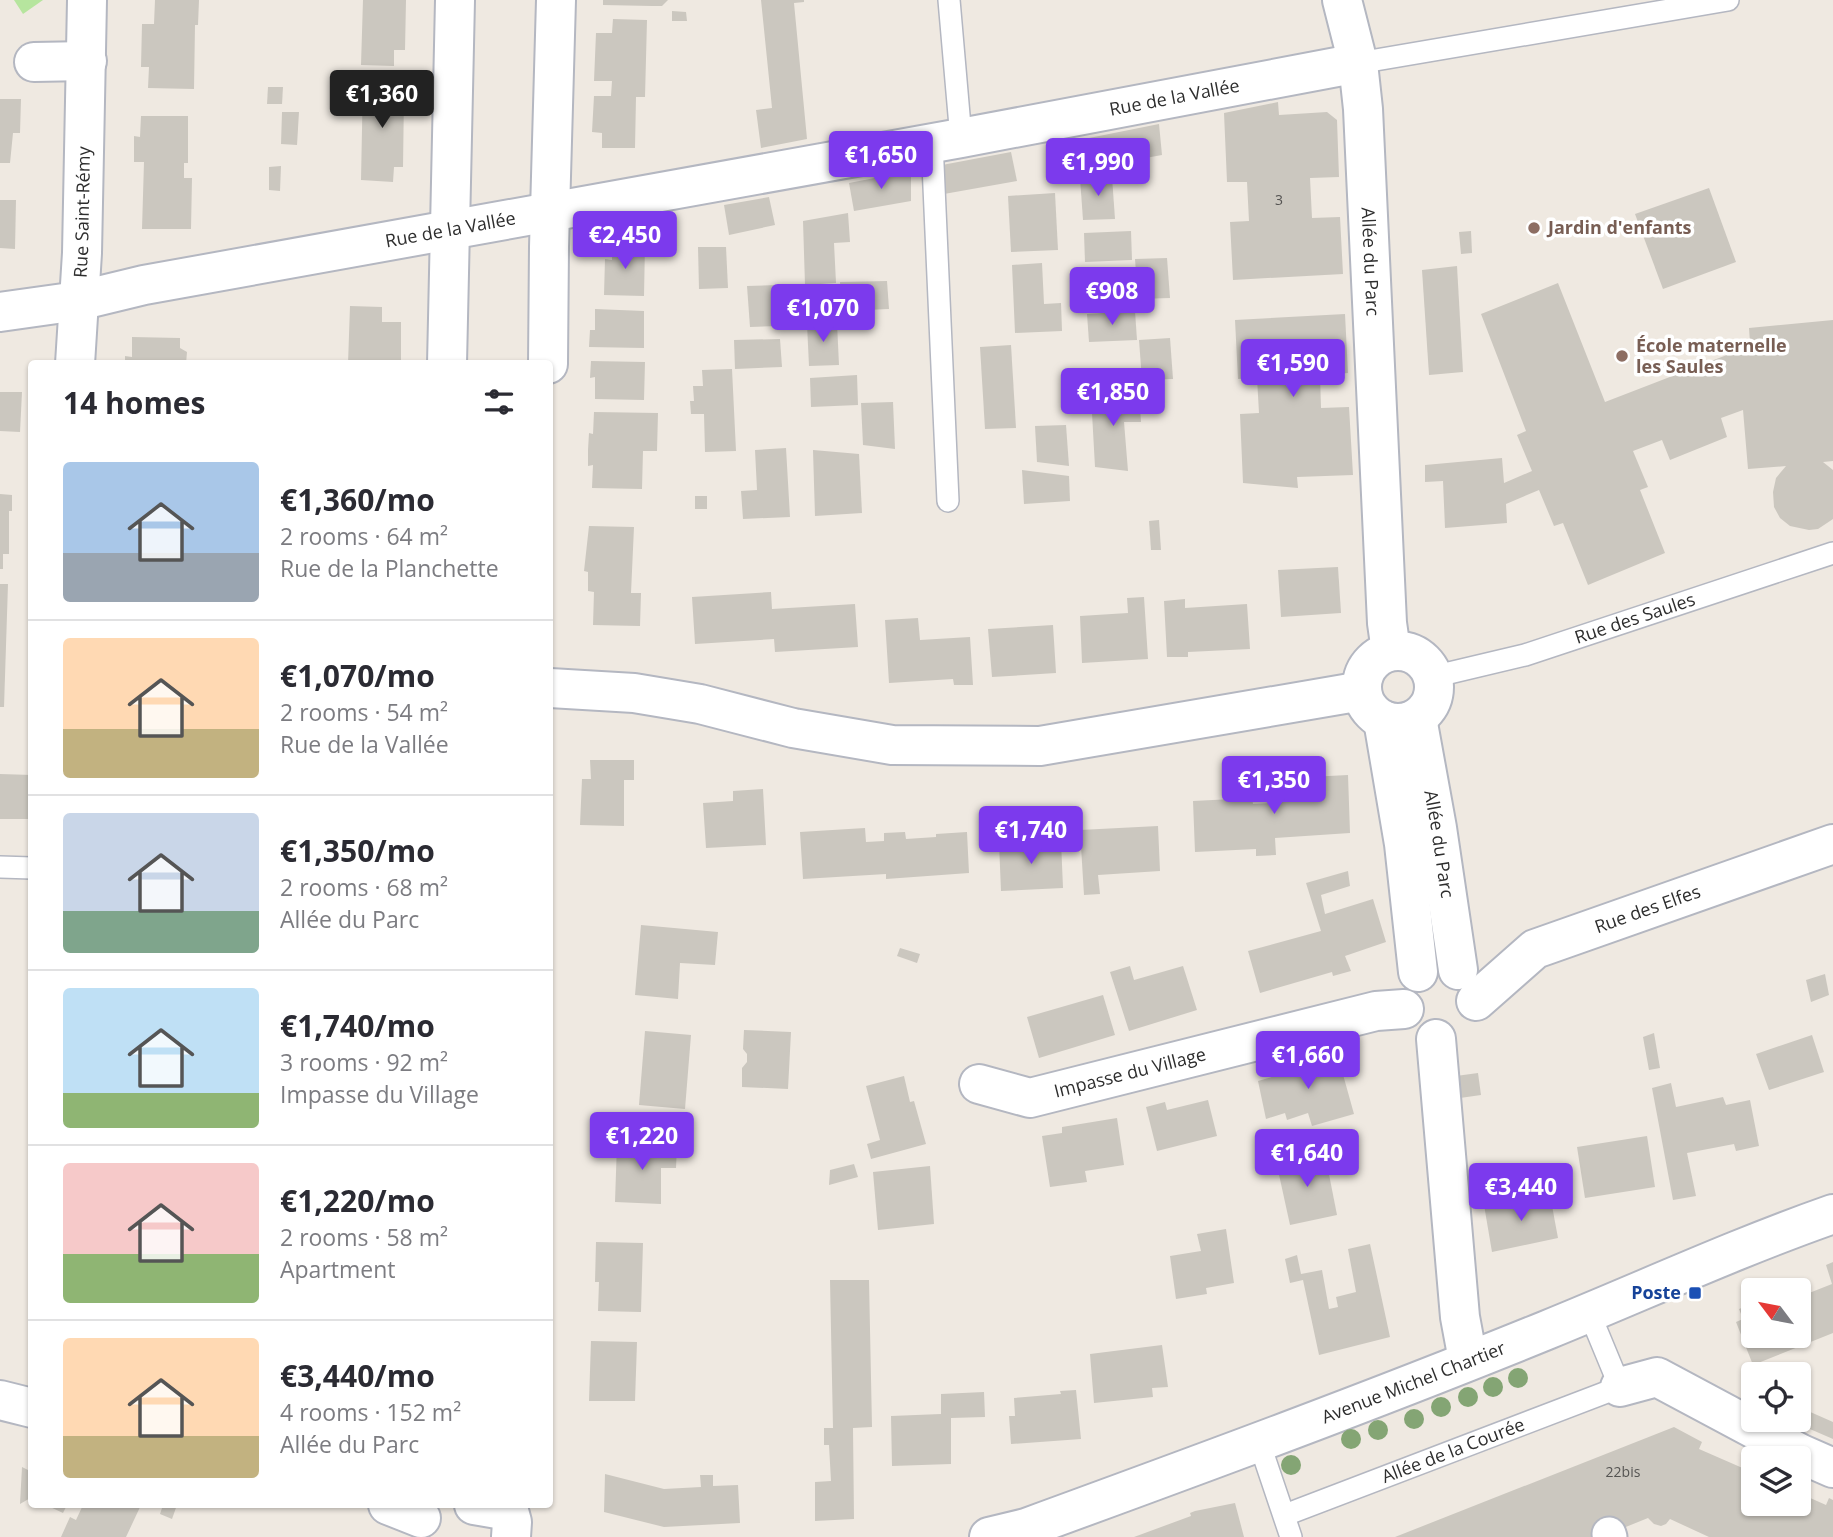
<!DOCTYPE html>
<html lang="en">
<head>
<meta charset="utf-8">
<style>
	body { margin:0; font-family:"Open Sans",sans-serif; background:#f7f7f7; color:#2b2b33; height:100vh; display:flex; flex-direction:column; font-size:26px; white-space:nowrap }
	* { box-sizing:border-box; margin:0 }
	p { font-size:23px; color:#7c7c81 }
	.icon { flex:none; width:38px; height:38px; fill:none; stroke:currentColor; stroke-width:2; stroke-linecap:round; stroke-linejoin:round }
	.map { position:relative; flex:1; overflow:hidden }
	.drawer { position:absolute; left:28px; top:360px; width:525px; height:1148px; display:flex; flex-direction:column; background:#fff; border-radius:7px; box-shadow:0 2px 5px #0004 }
	.drawer>* { flex:none }
	.needle { width:46px; rotate:302deg }
	.controls { position:absolute; left:1741px; top:1278px; display:grid; gap:14px }
	.controls a { display:grid; place-items:center; width:70px; height:70px; border-radius:7px; background:#fff; box-shadow:0 2px 5px #0004; font-size:35px }
	.price { position:absolute; translate:-50% -60px; padding:0 16px; border-radius:7px; background:#7c3aed; color:#fff; font-size:23px; line-height:46px; filter:drop-shadow(0 2px 4px #0008) }
	.price::after { content:''; position:absolute; left:50%; top:42px; width:21px; height:16px; margin-left:-10px; background:inherit; clip-path:polygon(0 0,100% 0,50% 100%) }
	.price.selected { background:#222; color:#fff }
	ul { padding:0; list-style:none }
	li { display:flex; align-items:center; gap:21px; height:175px; padding:0 35px }
	li+li { border-top:2px solid #e1e1e2 }
	li span { display:grid; place-items:center; flex:none; width:196px; height:140px; border-radius:7px; color:#555 }
	li>.icon { margin-inline-start:auto }
	span .icon { width:84px; height:84px; fill:#fffc; stroke-width:1 }
	li b { font-size:30px }
	h2 { display:flex; justify-content:space-between; align-items:center; height:84px; padding:0 35px; font-size:30px }
	.map>svg:first-child { display:block }
	.green { fill:#b6e59e }
	.building { fill:#cbc7bf }
	.lines { fill:none; stroke-linecap:round; stroke-linejoin:round }
	.service-casing { stroke:#b4b7c1; stroke-width:24 }
	.pedestrian-casing { stroke:#b4b7c1; stroke-width:37 }
	.minor-casing { stroke:#b4b7c1; stroke-width:42 }
	.secondary-casing { stroke:#b4b7c1; stroke-width:42 }
	.service { stroke:#fff; stroke-width:21 }
	.pedestrian { stroke:#fff; stroke-width:33 }
	.minor { stroke:#fff; stroke-width:38 }
	.secondary { stroke:#fff; stroke-width:38 }
	.tree { fill:#84a574 }
	.education-dot { fill:#8d6e63; stroke:#fff; stroke-width:2.5 }
	.transit-dot { fill:#1a4fb4; stroke:#fff; stroke-width:2.5 }
	.labels { text-anchor:middle; stroke-width:7; stroke-linejoin:round; paint-order:stroke }
	.number-label { font-size:14px; fill:#555452 }
	.street-label { font-size:18px; fill:#2e2e2e; stroke:#fff }
	.education-label { font-size:18px; font-weight:bold; fill:#785e54; stroke:#fff; text-anchor:start }
	.transit-label { font-size:18px; font-weight:bold; fill:#164399; stroke:#fff; text-anchor:end }
</style>
</head>
<body>
<div class="map">
<svg width="1833" height="1537" viewBox="0 0 1833 1537">
	<rect width="100%" height="100%" fill="#efe9e1"/>
	<polygon class="green" points="14,0 43,0 23,14"/>
	<g class="building">
		<polygon points="155,0 199,0 198,25 195,25 194,89 148,88 149,67 141,67 142,24 154,24"/>
		<polygon points="363,0 406,0 405,50 394,50 394,66 361,65"/>
		<polygon points="603,0 668,0 662,6 652,6 603,5"/>
		<polygon points="761,0 804,0 804,2 794,3 807,139 761,148 756,110 772,108"/>
		<polygon points="672,11 686,12 687,21 672,21"/>
		<polygon points="613,19 647,20 645,97 636,97 635,148 602,148 602,133 592,132 594,96 611,96 612,81 594,81 596,33 612,33"/>
		<polygon points="363,79 395,80 395,95 404,95 403,167 394,167 393,182 361,180"/>
		<polygon points="268,87 283,87 282,104 267,104"/>
		<polygon points="0,99 21,99 20,133 13,133 10,163 0,163"/>
		<polygon points="1278,102 1279,115 1327,112 1337,120 1339,177 1310,178 1312,218 1340,217 1343,274 1233,280 1230,222 1249,221 1247,182 1227,182 1224,113"/>
		<polygon points="282,112 299,112 297,145 281,144"/>
		<polygon points="141,116 188,116 188,163 184,163 184,178 192,178 191,229 142,229 144,162 134,162 134,136 140,137"/>
		<polygon points="1159,124 1162,155 1084,169 1079,140"/>
		<polygon points="1011,152 1017,181 944,194 942,165"/>
		<polygon points="281,166 280,191 269,190 269,167"/>
		<polygon points="911,171 911,201 854,211 849,183"/>
		<polygon points="1112,177 1115,219 1083,220 1080,178"/>
		<polygon points="1709,188 1736,262 1663,289 1635,214"/>
		<polygon points="1055,193 1058,250 1011,252 1008,196"/>
		<polygon points="769,197 775,225 729,235 724,205"/>
		<polygon points="0,200 16,200 15,249 0,248"/>
		<polygon points="848,213 850,242 834,243 836,283 805,285 803,221"/>
		<polygon points="1131,231 1132,260 1085,262 1084,233"/>
		<polygon points="1471,231 1472,253 1461,254 1459,232"/>
		<polygon points="612,245 645,245 644,296 604,295 605,259 612,260"/>
		<polygon points="698,247 726,247 728,288 699,289"/>
		<polygon points="1167,258 1170,298 1138,299 1135,259"/>
		<polygon points="1042,263 1044,304 1061,303 1062,331 1015,333 1012,265"/>
		<polygon points="1457,266 1463,372 1429,375 1422,270"/>
		<polygon points="887,281 889,309 841,311 840,282"/>
		<polygon points="1558,283 1605,402 1732,353 1728,341 1750,343 1749,328 1833,320 1833,461 1823,462 1833,470 1833,519 1818,529 1809,530 1790,526 1780,518 1774,507 1773,492 1776,478 1786,466 1748,469 1743,410 1721,418 1727,437 1670,460 1662,440 1633,451 1648,487 1640,490 1665,553 1588,585 1563,523 1554,526 1539,490 1506,504 1507,523 1445,528 1443,481 1425,482 1425,465 1502,458 1504,483 1532,471 1517,435 1526,431 1481,314"/>
		<polygon points="778,285 780,326 750,327 747,286"/>
		<polygon points="350,306 382,307 382,322 401,322 401,364 348,364"/>
		<polygon points="595,309 644,311 644,348 589,347 590,330 595,330"/>
		<polygon points="1135,311 1137,340 1089,342 1087,314"/>
		<polygon points="1345,314 1348,373 1320,375 1321,408 1349,407 1353,475 1297,477 1298,488 1243,483 1240,414 1259,413 1257,378 1238,379 1235,320"/>
		<polygon points="837,323 839,365 809,366 807,324"/>
		<polygon points="132,337 180,338 180,348 187,352 186,364 125,364 125,356 132,357"/>
		<polygon points="1170,338 1173,379 1142,380 1139,340"/>
		<polygon points="780,339 782,367 735,369 734,340"/>
		<polygon points="1011,345 1016,428 985,429 980,347"/>
		<polygon points="591,361 645,362 644,400 595,399 595,377 590,378"/>
		<polygon points="732,369 736,451 705,452 704,414 691,414 690,401 694,401 693,386 703,386 702,370"/>
		<polygon points="857,375 858,405 811,407 810,378"/>
		<polygon points="0,392 22,392 20,432 0,431"/>
		<polygon points="1139,393 1141,422 1124,422 1128,471 1095,467 1091,395"/>
		<polygon points="893,402 895,449 863,445 861,403"/>
		<polygon points="594,412 658,413 657,451 643,451 642,489 592,488 593,465 588,466 588,450 589,433 593,434"/>
		<polygon points="1066,425 1069,466 1037,462 1035,426"/>
		<polygon points="786,448 790,517 743,519 741,491 757,490 755,450"/>
		<polygon points="813,450 859,454 862,513 815,516"/>
		<polygon points="1022,470 1069,476 1070,501 1024,504"/>
		<polygon points="0,494 12,495 12,511 9,511 9,554 3,554 3,569 0,569"/>
		<rect x="695" y="496" width="12" height="13"/>
		<polygon points="1159,520 1161,550 1151,550 1149,521"/>
		<polygon points="589,526 634,527 631,593 641,593 640,626 593,625 594,592 588,591 588,572 584,571"/>
		<polygon points="1338,567 1341,613 1281,617 1278,570"/>
		<polygon points="0,584 8,584 4,707 0,707"/>
		<polygon points="771,592 772,609 855,604 858,647 775,652 774,639 695,644 692,597"/>
		<polygon points="1144,597 1148,659 1082,663 1080,616 1128,613 1127,598"/>
		<polygon points="1185,599 1185,608 1247,604 1250,649 1188,652 1188,657 1167,657 1164,601"/>
		<polygon points="918,618 920,640 970,637 973,685 954,685 953,679 889,683 885,620"/>
		<polygon points="1053,625 1056,673 992,677 988,629"/>
		<polygon points="590,760 634,760 634,780 624,780 624,826 580,825 582,779 591,779"/>
		<polygon points="0,774 32,775 32,819 0,819"/>
		<polygon points="1348,775 1350,833 1275,838 1276,855 1256,856 1256,849 1195,852 1193,801 1252,798 1253,804 1273,803 1272,784 1290,783 1290,778"/>
		<polygon points="763,789 766,845 706,848 703,803 733,801 733,791"/>
		<polygon points="1158,826 1160,871 1098,875 1100,894 1084,895 1080,830"/>
		<polygon points="865,828 866,842 884,841 884,833 905,832 906,839 936,837 936,834 967,832 969,873 886,879 886,874 803,879 800,832"/>
		<polygon points="1061,841 1063,888 1001,891 999,843"/>
		<polygon points="1348,871 1350,886 1321,895 1325,914 1373,899 1386,942 1345,956 1351,971 1333,976 1332,972 1260,993 1248,951 1321,931 1306,883"/>
		<polygon points="641,925 718,932 715,965 680,963 678,999 635,995"/>
		<polygon points="900,948 920,954 917,963 897,956"/>
		<polygon points="1130,966 1134,980 1183,966 1197,1010 1129,1031 1110,972"/>
		<polygon points="1825,974 1829,995 1811,1002 1806,980"/>
		<polygon points="1103,995 1115,1035 1039,1058 1027,1017"/>
		<polygon points="744,1030 791,1032 788,1089 742,1087 742,1068 747,1062 747,1054 743,1049"/>
		<polygon points="645,1031 691,1035 685,1109 639,1105"/>
		<polygon points="1654,1033 1660,1068 1649,1070 1643,1037"/>
		<polygon points="1812,1035 1824,1072 1769,1090 1756,1054"/>
		<polygon points="1337,1053 1354,1114 1312,1126 1308,1113 1287,1120 1285,1113 1266,1119 1258,1081 1275,1076 1274,1070"/>
		<polygon points="1478,1073 1481,1095 1460,1098 1456,1076"/>
		<polygon points="904,1076 910,1102 914,1101 926,1144 871,1159 867,1144 880,1140 866,1086"/>
		<polygon points="1671,1083 1676,1107 1723,1097 1726,1105 1750,1100 1759,1146 1736,1151 1734,1144 1687,1153 1696,1196 1673,1200 1652,1088"/>
		<polygon points="1208,1100 1217,1136 1157,1151 1146,1107 1165,1102 1167,1110"/>
		<polygon points="1117,1118 1124,1165 1085,1171 1087,1182 1050,1187 1042,1136 1062,1133 1062,1127"/>
		<polygon points="1647,1136 1655,1187 1585,1198 1577,1147"/>
		<polygon points="617,1143 677,1146 676,1168 661,1168 661,1204 615,1202"/>
		<polygon points="1325,1154 1337,1215 1290,1225 1276,1161"/>
		<polygon points="854,1164 858,1177 829,1185 830,1170"/>
		<polygon points="930,1166 934,1224 878,1230 873,1172"/>
		<polygon points="1550,1195 1558,1238 1492,1252 1484,1205"/>
		<polygon points="1226,1229 1234,1283 1206,1288 1207,1294 1176,1299 1170,1256 1201,1251 1197,1234"/>
		<polygon points="596,1242 643,1243 641,1312 598,1311 599,1282 595,1282"/>
		<polygon points="1370,1244 1390,1337 1319,1355 1303,1280 1290,1283 1285,1259 1297,1255 1301,1274 1322,1270 1329,1309 1338,1307 1336,1297 1356,1292 1348,1249"/>
		<polygon points="1833,1262 1833,1333 1753,1365 1736,1322 1743,1319 1739,1309 1754,1303 1754,1335 1799,1335 1799,1297 1832,1284 1826,1265"/>
		<polygon points="830,1280 869,1280 872,1427 853,1428 854,1519 815,1521 815,1482 831,1481 829,1445 824,1445 824,1428 833,1428"/>
		<polygon points="591,1341 637,1342 635,1401 589,1401"/>
		<polygon points="1162,1345 1168,1387 1152,1388 1153,1397 1094,1403 1090,1354"/>
		<polygon points="1076,1390 1081,1439 1011,1444 1009,1416 1015,1416 1014,1398 1061,1394 1060,1391"/>
		<polygon points="984,1392 985,1417 951,1418 951,1464 892,1466 891,1416 941,1414 941,1394"/>
		<polygon points="1799,1407 1833,1422 1833,1439 1796,1423 1797,1419 1799,1419"/>
		<polygon points="1674,1427 1702,1442 1699,1449 1754,1473 1754,1503 1799,1503 1799,1493 1826,1505 1829,1498 1833,1500 1833,1537 1709,1537 1670,1519 1666,1524 1661,1526 1654,1524 1648,1518 1601,1537 1395,1537"/>
		<polygon points="22,1467 32,1472 32,1497 20,1504"/>
		<polygon points="605,1474 664,1489 701,1487 700,1475 713,1475 713,1486 738,1485 740,1523 664,1527 604,1512"/>
		<polygon points="1235,1503 1244,1537 1134,1537 1191,1516 1190,1513 1195,1511"/>
		<polygon points="46,1505 67,1505 63,1513"/>
		<polygon points="83,1505 141,1505 126,1537 61,1537 70,1517 76,1520"/>
		<polygon points="163,1505 177,1505 172,1519 160,1514"/>
	</g>
	<g class="lines">
		<g class="service-casing">
			<g id="service">
				<polyline points="949,0 961,138"/>
				<polyline points="1358,63 1728,0"/>
				<polyline points="932,142 948,501"/>
				<path id="s1" d="M1434,679L1449,673L1525,655L1833,553"/>
				<polyline points="0,867 32,868"/>
				<polyline points="1259,1442 1291,1537"/>
				<path id="s2" d="M1285,1515L1620,1387L1589,1312"/>
			</g>
		</g>
		<g class="pedestrian-casing">
			<polyline id="pedestrian" points="1609,1534 1610,1537"/>
		</g>
		<g class="minor-casing">
			<g id="minor">
				<path id="s3" d="M1342,0L1358,63L1363,109L1387,623L1391,651"/>
				<polyline points="34,62 87,61"/>
				<path id="s4" d="M0,312L78,301L144,285L961,138L1358,63"/>
				<path id="s5" d="M75,364L82,253L87,0"/>
				<polyline points="447,364 455,0"/>
				<polyline points="548,364 549,247 556,0"/>
				<circle cx="1398" cy="687" r="36"/>
				<polyline points="550,688 634,693 700,704 793,728 892,745 1040,746 1362,691"/>
				<path id="s6" d="M1417,718L1437,828L1458,970"/>
				<polyline points="1383,720 1404,844 1418,972"/>
				<path id="s7" d="M1476,1001L1535,949L1833,844"/>
				<polyline points="1436,1039 1460,1317 1468,1360"/>
				<path id="s8" d="M979,1084L1030,1098L1376,1011L1404,1009"/>
				<polyline points="1620,1387 1657,1377 1801,1454 1833,1468"/>
			</g>
		</g>
		<g class="secondary-casing">
			<g id="secondary">
				<polyline points="0,1400 32,1408"/>
				<polyline points="388,1505 421,1518"/>
				<polyline points="474,1505 509,1511 512,1522 511,1537"/>
				<path id="s9" d="M989,1537L1026,1528C1201,1464 1375,1400 1547,1330C1643,1291 1736,1248 1833,1214"/>
			</g>
		</g>
		<use href="#service" class="service"/>
		<use href="#pedestrian" class="pedestrian"/>
		<use href="#minor" class="minor"/>
		<use href="#secondary" class="secondary"/>
	</g>
	<g class="tree">
		<circle cx="1518" cy="1378" r="10"/>
		<circle cx="1493" cy="1387" r="10"/>
		<circle cx="1468" cy="1397" r="10"/>
		<circle cx="1441" cy="1407" r="10"/>
		<circle cx="1414" cy="1419" r="10"/>
		<circle cx="1378" cy="1430" r="10"/>
		<circle cx="1351" cy="1439" r="10"/>
		<circle cx="1291" cy="1465" r="10"/>
	</g>
	<g class="education-dot">
		<circle cx="1534" cy="228" r="7"/>
		<circle cx="1622" cy="356" r="7"/>
	</g>
	<rect class="transit-dot" x="1688" y="1286" width="14" height="14" rx="3.5"/>
	<g class="labels">
		<g class="number-label">
			<text x="1279" y="205">3</text>
			<text x="1623" y="1477">22bis</text>
		</g>
		<g class="street-label">
			<text dy="6" stroke="none"><textPath href="#s4" startOffset="1194">Rue de la Vallée</textPath></text>
			<text dy="6" stroke="none"><textPath href="#s5" startOffset="152">Rue Saint-Rémy</textPath></text>
			<text dy="6" stroke="none"><textPath href="#s4" startOffset="458">Rue de la Vallée</textPath></text>
			<text dy="6" stroke="none"><textPath href="#s3" startOffset="264">Allée du Parc</textPath></text>
			<text dy="6" stroke="none"><textPath href="#s1" startOffset="210">Rue des Saules</textPath></text>
			<text dy="6" stroke="none"><textPath href="#s6" startOffset="128">Allée du Parc</textPath></text>
			<text dy="6" stroke="none"><textPath href="#s7" startOffset="198">Rue des Elfes</textPath></text>
			<text dy="6" stroke="none"><textPath href="#s8" startOffset="156">Impasse du Village</textPath></text>
			<text dy="6" stroke="none"><textPath href="#s9" startOffset="452">Avenue Michel Chartier</textPath></text>
			<text dy="6" stroke="none"><textPath href="#s2" startOffset="180">Allée de la Courée</textPath></text>
		</g>
		<g class="education-label">
			<text x="1548" y="234">Jardin d'enfants</text>
			<text x="1636" y="352">École maternelle<tspan x="1636" dy="21">les Saules</tspan></text>
		</g>
		<g class="transit-label">
			<text x="1681" y="1299">Poste</text>
		</g>
	</g>
</svg>
<div class="controls">
<a><svg class="needle" viewBox="-14 -14 28 28"><path d="M0-13l5 13h-10z" fill="#e53935"/><path d="M0 13l5-13h-10z" fill="#7c7c81"/></svg></a>
<a><svg class="icon" aria-label="locate" viewBox="0 0 24 24"><circle cx="12" cy="12" r="6"/><path d="M12 2v4M12 18v4M2 12h4M18 12h4"/></svg></a>
<a><svg class="icon" aria-label="layers" viewBox="0 0 24 24"><path d="M12 4l9 5-9 5-9-5zM3 14l9 5 9-5"/></svg></a>
</div>
<b class="price selected" style="left:382px;top:130px">€1,360</b>
<b class="price" style="left:881px;top:191px">€1,650</b>
<b class="price" style="left:1098px;top:198px">€1,990</b>
<b class="price" style="left:625px;top:271px">€2,450</b>
<b class="price" style="left:1112px;top:327px">€908</b>
<b class="price" style="left:823px;top:344px">€1,070</b>
<b class="price" style="left:1293px;top:399px">€1,590</b>
<b class="price" style="left:1113px;top:428px">€1,850</b>
<b class="price" style="left:1274px;top:816px">€1,350</b>
<b class="price" style="left:1031px;top:866px">€1,740</b>
<b class="price" style="left:1308px;top:1091px">€1,660</b>
<b class="price" style="left:642px;top:1172px">€1,220</b>
<b class="price" style="left:1307px;top:1189px">€1,640</b>
<b class="price" style="left:1521px;top:1223px">€3,440</b>
<section class="drawer">
<h2>14 homes<svg class="icon" aria-label="filters" viewBox="0 0 24 24"><path d="M4 7h16M4 17h16"/><circle cx="9" cy="7" r="2"/><circle cx="15" cy="17" r="2"/></svg></h2>
<ul>
<li><span style="background:linear-gradient(#a9c7e8 65%,#9aa5b1 0)"><svg class="icon" aria-label="home" viewBox="0 0 24 24"><path d="M3 11l9-7 9 7M6 9v11h12V9"/></svg></span><div><b>€1,360/mo</b><p>2 rooms · 64 m²</p><p>Rue de la Planchette</p></div></li>
<li><span style="background:linear-gradient(#ffd9b3 65%,#c2b280 0)"><svg class="icon" aria-label="home" viewBox="0 0 24 24"><path d="M3 11l9-7 9 7M6 9v11h12V9"/></svg></span><div><b>€1,070/mo</b><p>2 rooms · 54 m²</p><p>Rue de la Vallée</p></div></li>
<li><span style="background:linear-gradient(#c9d6e8 70%,#7fa58c 0)"><svg class="icon" aria-label="home" viewBox="0 0 24 24"><path d="M3 11l9-7 9 7M6 9v11h12V9"/></svg></span><div><b>€1,350/mo</b><p>2 rooms · 68 m²</p><p>Allée du Parc</p></div></li>
<li><span style="background:linear-gradient(#bfe0f5 75%,#8fb573 0)"><svg class="icon" aria-label="home" viewBox="0 0 24 24"><path d="M3 11l9-7 9 7M6 9v11h12V9"/></svg></span><div><b>€1,740/mo</b><p>3 rooms · 92 m²</p><p>Impasse du Village</p></div></li>
<li><span style="background:linear-gradient(#f6c9c9 65%,#8fb573 0)"><svg class="icon" aria-label="home" viewBox="0 0 24 24"><path d="M3 11l9-7 9 7M6 9v11h12V9"/></svg></span><div><b>€1,220/mo</b><p>2 rooms · 58 m²</p><p>Apartment</p></div></li>
<li><span style="background:linear-gradient(#ffd9b3 70%,#c2b280 0)"><svg class="icon" aria-label="home" viewBox="0 0 24 24"><path d="M3 11l9-7 9 7M6 9v11h12V9"/></svg></span><div><b>€3,440/mo</b><p>4 rooms · 152 m²</p><p>Allée du Parc</p></div></li>
</ul>
</section>
</div>
</body>
</html>
